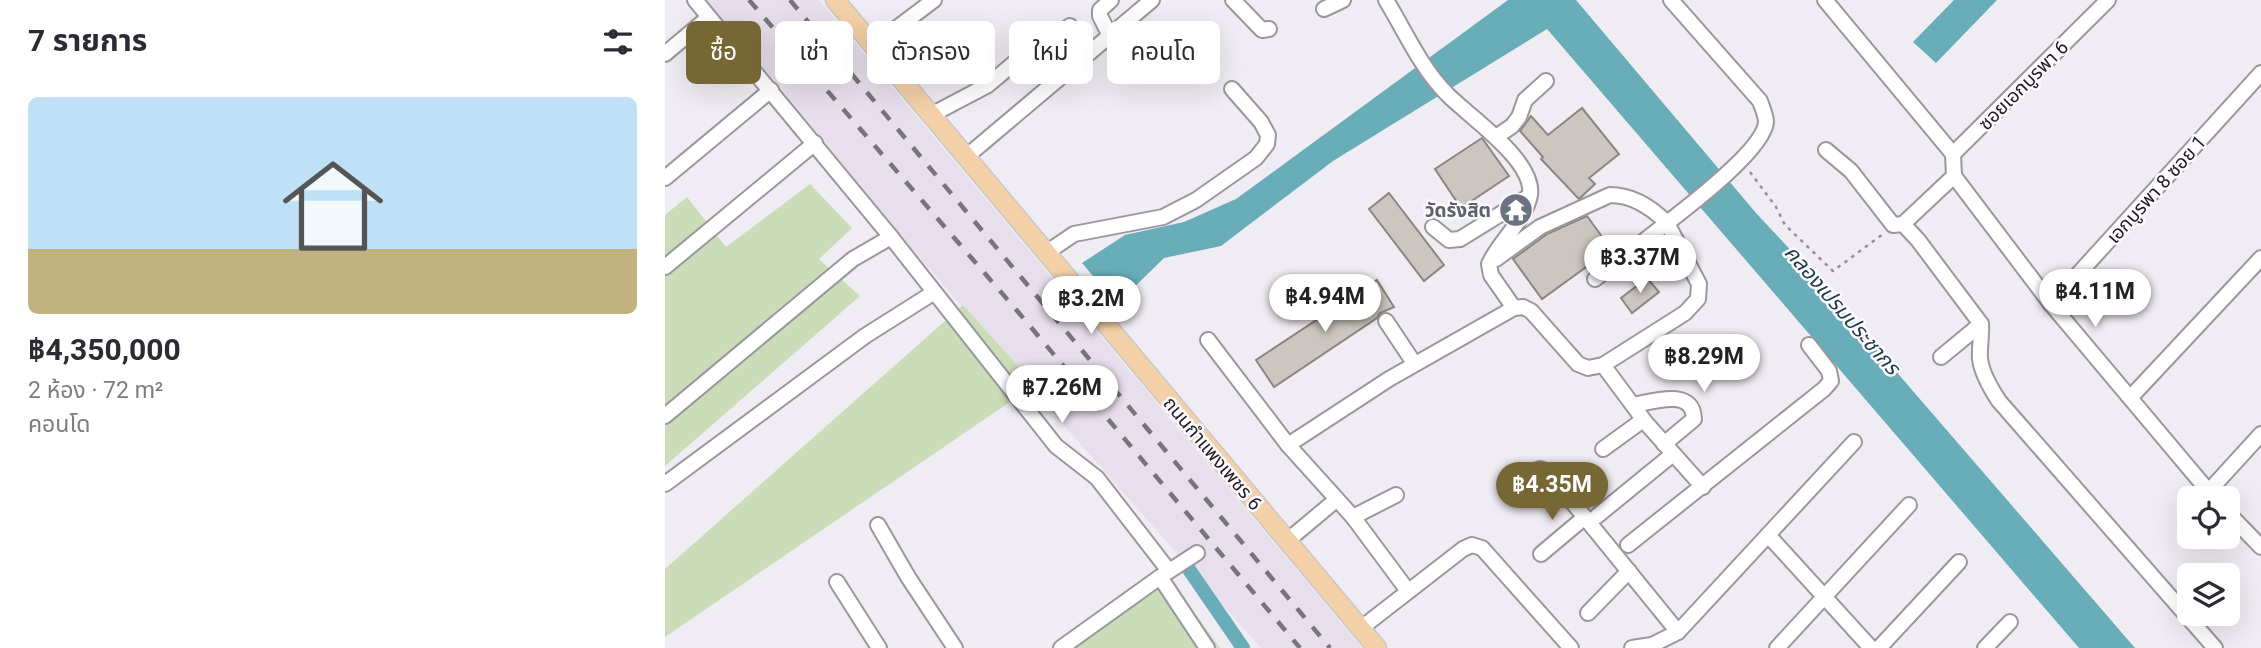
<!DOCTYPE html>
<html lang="th">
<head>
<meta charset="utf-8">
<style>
	body { margin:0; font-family:Roboto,"Noto Sans Thai",sans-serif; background:#f2f2f3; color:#2b2b33; height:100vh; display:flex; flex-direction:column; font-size:26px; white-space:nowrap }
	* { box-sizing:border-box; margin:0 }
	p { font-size:23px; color:#7c7c81 }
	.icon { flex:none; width:38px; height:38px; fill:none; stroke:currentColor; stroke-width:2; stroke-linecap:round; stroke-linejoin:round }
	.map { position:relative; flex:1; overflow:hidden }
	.drawer { display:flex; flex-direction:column; background:#fff; width:665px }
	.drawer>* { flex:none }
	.hud { position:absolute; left:21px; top:21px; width:665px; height:63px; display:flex; gap:14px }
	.buttons { position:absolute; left:1512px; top:486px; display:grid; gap:14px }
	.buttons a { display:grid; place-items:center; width:63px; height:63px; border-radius:10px; background:#fff; box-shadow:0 7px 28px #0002; font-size:35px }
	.price { position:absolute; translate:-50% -60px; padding:0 16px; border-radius:24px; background:#fff; color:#222; font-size:23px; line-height:46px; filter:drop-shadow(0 2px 4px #0008) }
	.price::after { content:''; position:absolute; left:50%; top:42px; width:21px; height:16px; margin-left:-10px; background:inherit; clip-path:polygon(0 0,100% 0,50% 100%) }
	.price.selected { background:#766735; color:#fff }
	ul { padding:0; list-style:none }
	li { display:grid; align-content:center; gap:14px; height:371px; padding:0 28px }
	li+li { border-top:2px solid #e1e1e2 }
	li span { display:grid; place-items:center; height:217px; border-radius:10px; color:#555 }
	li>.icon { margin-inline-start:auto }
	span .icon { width:126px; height:126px; fill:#fffc; stroke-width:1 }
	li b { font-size:30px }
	h2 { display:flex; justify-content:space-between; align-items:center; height:84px; padding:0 28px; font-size:30px }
	.pill { padding:0 24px; border-radius:10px; background:#fff; box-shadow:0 7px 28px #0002; font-size:24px; line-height:63px }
	.pill.selected { background:#766735; color:#fff }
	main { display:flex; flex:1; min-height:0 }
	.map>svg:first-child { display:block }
	.built { fill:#e7dfec }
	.green { fill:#cbdcb8 }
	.water { fill:#68adb8 }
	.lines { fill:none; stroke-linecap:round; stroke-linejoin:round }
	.canal { stroke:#68adb8; stroke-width:14 }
	.building { fill:#ccc6c1; stroke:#8c8681; stroke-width:2 }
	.minor-casing { stroke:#9b979d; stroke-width:18 }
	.major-casing { stroke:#c9c9c9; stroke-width:21 }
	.path { stroke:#959297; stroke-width:2.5; stroke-dasharray:3.5 5; stroke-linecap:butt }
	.minor { stroke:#fff; stroke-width:14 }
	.major { stroke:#f3d0a7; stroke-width:18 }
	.rail { stroke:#78757a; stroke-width:4.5; stroke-dasharray:12 12; stroke-linecap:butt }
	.labels { text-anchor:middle; stroke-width:5; stroke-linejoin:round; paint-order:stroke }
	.street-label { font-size:19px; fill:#1d1c1e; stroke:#fdfaff }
	.worship-label { font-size:19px; font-weight:bold; fill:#5b616d; stroke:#fdfaff; text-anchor:end }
	.water-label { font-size:21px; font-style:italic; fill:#1b3d42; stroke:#fdfaff }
</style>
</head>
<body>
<main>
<section class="drawer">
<h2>7 รายการ<svg class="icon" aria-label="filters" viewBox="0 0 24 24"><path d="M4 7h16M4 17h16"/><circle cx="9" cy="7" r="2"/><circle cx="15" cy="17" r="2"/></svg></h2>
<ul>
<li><span style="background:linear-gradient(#bfe0f5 70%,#c2b280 0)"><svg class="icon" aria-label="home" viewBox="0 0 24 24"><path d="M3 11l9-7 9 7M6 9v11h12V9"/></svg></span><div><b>฿4,350,000</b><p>2 ห้อง · 72 m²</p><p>คอนโด</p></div></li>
</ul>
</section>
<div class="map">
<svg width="1596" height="648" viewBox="0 0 1596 648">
	<rect width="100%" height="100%" fill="#f0ecf3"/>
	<polygon class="built" points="34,0 154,0 697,648 596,648 402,429"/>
	<g class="green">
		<polygon points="145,184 187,228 154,259 195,296 0,466 0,215 22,197 61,247"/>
		<polygon points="298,305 370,385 0,637 0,569"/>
		<polygon points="498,570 555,648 406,648"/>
	</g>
	<g class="water">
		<polygon points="843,0 911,0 1091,213 1133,258 1470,648 1414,648 882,29 668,161 556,246 499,258 452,304 417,263 460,235 519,222 571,199"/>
		<polygon points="1289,0 1332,0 1271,63 1248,42"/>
	</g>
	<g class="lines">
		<polyline class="canal" points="523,568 578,648"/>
	</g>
	<g class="building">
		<polygon points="917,108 954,154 924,178 930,184 914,199 876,159 878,157 855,131 866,116 883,135"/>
		<polygon points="817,138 844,176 796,208 770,169"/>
		<polygon points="724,193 779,265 759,281 704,209"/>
		<polygon points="922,216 946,249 877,299 848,259 882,234"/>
		<polygon points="982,278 994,292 967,313 956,298"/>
		<polygon points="712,280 729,307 715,313 712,318 609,387 591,360"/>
	</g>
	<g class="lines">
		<g class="minor-casing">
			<g id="minor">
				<polyline points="30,0 226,237"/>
				<polyline points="568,0 597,30 604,29"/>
				<path d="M721,0C740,31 756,68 782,94C803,116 870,160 865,195C860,221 835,240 824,264L826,275L849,308"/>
				<polyline points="1160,0 1288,154"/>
				<polyline points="659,9 678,0"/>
				<polyline points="445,36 435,16 435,10 446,0"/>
				<polyline points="208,46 269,0"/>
				<polyline points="0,54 44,17"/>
				<polyline points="266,115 323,85 349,63 405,26"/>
				<polyline points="831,137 847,126 854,117 860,100 881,81"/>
				<path d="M1161,150L1186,171L1228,225L1238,224L1253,240L1316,324C1317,336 1314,347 1315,359C1317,374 1326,389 1334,401L1550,648"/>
				<polyline points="301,157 487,0"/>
				<polyline points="1289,176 1386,304 1550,499"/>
				<polyline points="1289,176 1288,154 1443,0"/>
				<polyline points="0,178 106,90"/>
				<polyline points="1238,224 1289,176"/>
				<polyline points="768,227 784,240 795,239 863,197"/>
				<polyline points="381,253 409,234 498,217 531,200 591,158 602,144 603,135 596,122 567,89"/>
				<path d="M831,259L875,227L945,195C967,195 987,208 1002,223L930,279"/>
				<polyline points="0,267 150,143"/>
				<polyline points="1386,304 1596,73"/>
				<polyline points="721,321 749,363"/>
				<polyline points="543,340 623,445"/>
				<polyline points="1276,357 1316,324"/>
				<polyline points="938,365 981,423 1038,487"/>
				<polyline points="1465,398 1596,258"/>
				<path d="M968,405C987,402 1028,387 1029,419L999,444"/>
				<polyline points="0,416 188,259 226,237 391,446 432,478 504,571"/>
				<polyline points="938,449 978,420"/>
				<polyline points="0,484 200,336 268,293"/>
				<polyline points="842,492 866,472 875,469 883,472 1013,632"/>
				<polyline points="1543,492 1596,434"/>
				<polyline points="1563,513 1596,547"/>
				<polyline points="932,516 1008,454"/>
				<polyline points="688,517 731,495"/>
				<polyline points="213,525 243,577 290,648"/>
				<polyline points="1103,535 1206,648"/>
				<polyline points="622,541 671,500"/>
				<polyline points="963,545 1159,389 1166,381 1164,371 1144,345"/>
				<polyline points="876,554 920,517"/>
				<polyline points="495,577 542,648"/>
				<polyline points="172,582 214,648"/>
				<path d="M743,591L688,517L623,445L724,379L849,308L858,307L866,311L913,364L923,368L938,365L1020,313L1033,299L1034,284L1002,223C1024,206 1099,149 1101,122C1101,116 1097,107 1095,101L1006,0"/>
				<polyline points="923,613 964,571"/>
				<polyline points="695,629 798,549 807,545 817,548 906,648"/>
				<polyline points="396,648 495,577 532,553"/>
				<polyline points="967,648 987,645 1013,632 1189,442"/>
				<polyline points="1112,648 1244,505"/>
				<polyline points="1214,648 1294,562"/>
				<polyline points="1320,648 1345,622"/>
			</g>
		</g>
		<g class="major-casing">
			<polyline id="major" points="170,0 712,648"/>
		</g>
		<polyline class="path" points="1085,172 1111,207 1120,225 1168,271 1218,234"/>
		<use href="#minor" class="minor"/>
		<use href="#major" class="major"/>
		<g class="rail">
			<polyline points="84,0 354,313 635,648"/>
			<polyline points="125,0 665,648"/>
		</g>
	</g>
	<defs>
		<g id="temple-disc" transform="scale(1.75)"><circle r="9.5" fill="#6b7280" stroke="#fdfaff"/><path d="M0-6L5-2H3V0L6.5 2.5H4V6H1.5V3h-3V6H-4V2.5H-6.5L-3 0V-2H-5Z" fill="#fff"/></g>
	</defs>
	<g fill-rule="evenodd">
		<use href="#temple-disc" x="851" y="210"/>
	</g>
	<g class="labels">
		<g class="street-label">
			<text transform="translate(1358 85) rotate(-45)" y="7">ซอยเอกบูรพา 6</text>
			<text transform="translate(1491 189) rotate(-48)" y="7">เอกบูรพา 8 ซอย 1</text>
			<text transform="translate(548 453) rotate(50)" y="7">ถนนกำแพงเพชร 6</text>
		</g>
		<g class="worship-label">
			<text x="826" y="217">วัดรังสิต</text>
		</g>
		<g class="water-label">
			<text transform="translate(1177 310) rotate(49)" y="7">คลองเปรมประชากร</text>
		</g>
	</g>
</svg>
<div class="buttons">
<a><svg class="icon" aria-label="locate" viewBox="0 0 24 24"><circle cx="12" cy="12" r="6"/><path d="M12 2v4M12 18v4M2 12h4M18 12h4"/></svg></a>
<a><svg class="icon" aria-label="layers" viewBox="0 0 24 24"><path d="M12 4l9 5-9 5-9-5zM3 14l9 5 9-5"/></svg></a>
</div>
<b class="price" style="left:975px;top:295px">฿3.37M</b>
<b class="price" style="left:1430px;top:329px">฿4.11M</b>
<b class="price" style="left:660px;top:334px">฿4.94M</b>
<b class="price" style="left:426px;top:336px">฿3.2M</b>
<b class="price" style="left:1039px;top:394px">฿8.29M</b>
<b class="price" style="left:397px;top:425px">฿7.26M</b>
<b class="price selected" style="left:887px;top:522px">฿4.35M</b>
<div class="hud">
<a class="pill selected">ซื้อ</a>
<a class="pill">เช่า</a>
<a class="pill">ตัวกรอง</a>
<a class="pill">ใหม่</a>
<a class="pill">คอนโด</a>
</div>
</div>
</main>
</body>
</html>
